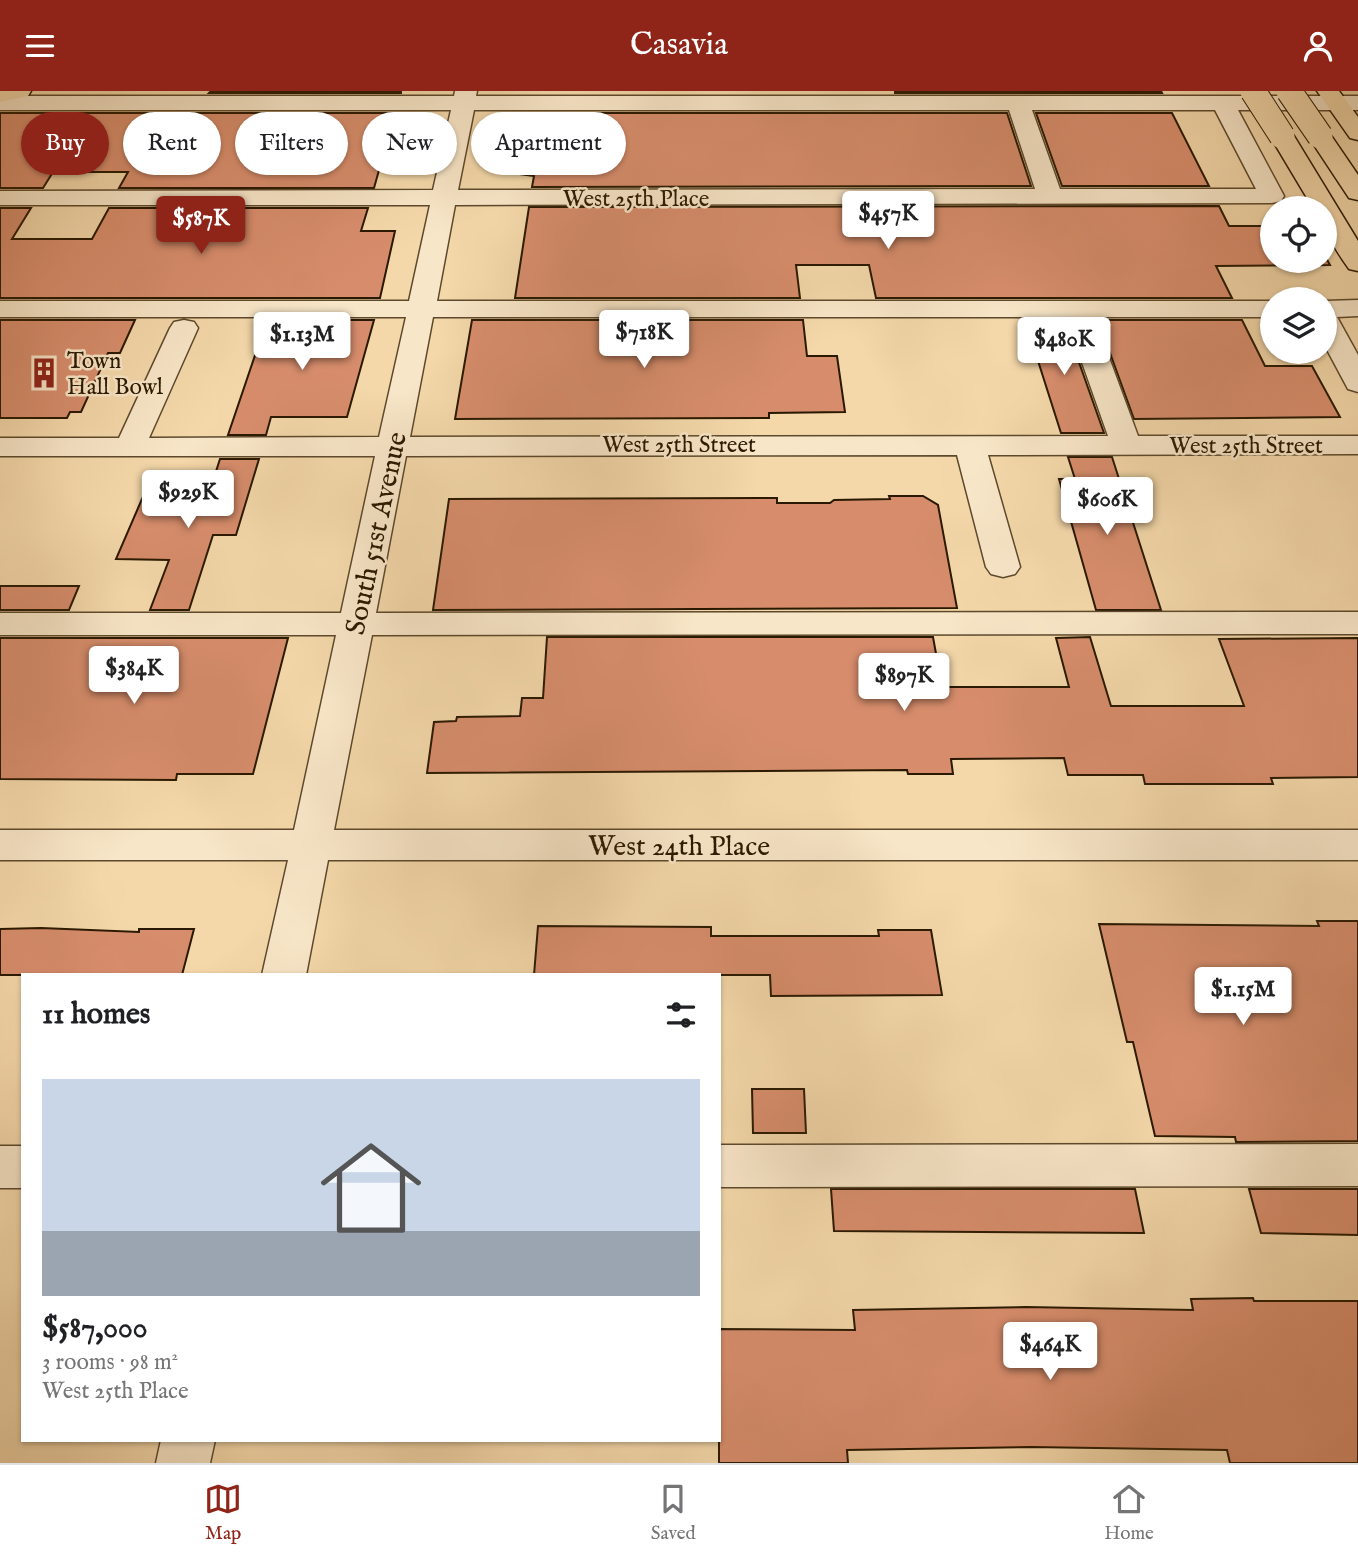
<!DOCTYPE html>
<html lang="en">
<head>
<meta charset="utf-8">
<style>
	body { margin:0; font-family:"IM FELL English",serif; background:#f6f6f6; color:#202124; height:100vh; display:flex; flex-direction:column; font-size:26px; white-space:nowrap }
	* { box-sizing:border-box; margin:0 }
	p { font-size:23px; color:#757577 }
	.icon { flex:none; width:38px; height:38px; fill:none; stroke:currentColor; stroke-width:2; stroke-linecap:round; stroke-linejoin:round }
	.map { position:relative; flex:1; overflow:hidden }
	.side { position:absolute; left:21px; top:882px; width:700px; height:469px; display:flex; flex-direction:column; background:#fff; border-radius:0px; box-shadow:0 2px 5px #0004 }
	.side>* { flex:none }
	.guide { position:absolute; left:21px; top:21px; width:700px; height:63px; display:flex; gap:14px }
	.buttons { position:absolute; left:1260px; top:105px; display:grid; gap:14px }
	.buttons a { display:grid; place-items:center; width:77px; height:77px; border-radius:50%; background:#fff; box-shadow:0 2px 5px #0004; font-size:35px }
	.price { position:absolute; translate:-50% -60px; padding:0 16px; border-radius:7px; background:#fff; color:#222; font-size:23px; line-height:46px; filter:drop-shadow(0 2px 4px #0008) }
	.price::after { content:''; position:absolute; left:50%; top:42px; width:21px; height:16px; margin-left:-10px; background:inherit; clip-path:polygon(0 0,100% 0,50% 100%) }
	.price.current { background:#8f2418; color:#fff }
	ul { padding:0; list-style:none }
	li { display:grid; align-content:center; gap:14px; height:371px; padding:0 21px }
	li+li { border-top:2px solid #e0e0e0 }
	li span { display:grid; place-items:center; height:217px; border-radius:0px; color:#555 }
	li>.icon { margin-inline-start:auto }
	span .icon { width:126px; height:126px; fill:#fffc; stroke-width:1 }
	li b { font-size:30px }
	h2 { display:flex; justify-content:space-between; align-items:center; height:84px; padding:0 21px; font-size:30px }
	.pill { padding:0 24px; border-radius:32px; background:#fff; box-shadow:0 2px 5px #0004; font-size:24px; line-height:63px }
	.pill.current { background:#8f2418; color:#fff }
	header { display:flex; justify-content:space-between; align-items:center; height:91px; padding:0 21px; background:#8f2418; color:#fff; font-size:32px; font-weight:600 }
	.menu { display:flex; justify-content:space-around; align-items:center; height:98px; border-top:2px solid #e0e0e0; background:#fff; font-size:19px; color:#757577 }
	.menu a { display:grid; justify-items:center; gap:4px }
	.menu .current { color:#8f2418 }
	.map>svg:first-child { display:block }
	.building { fill:#d78d6c; stroke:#2a1901; stroke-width:2 }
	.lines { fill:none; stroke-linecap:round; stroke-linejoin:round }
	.minor-casing { stroke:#5c492b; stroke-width:3 }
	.major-casing { stroke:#2a1901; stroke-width:3 }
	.minor { fill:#f8e6c8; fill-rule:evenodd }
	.major { fill:#f4d8aa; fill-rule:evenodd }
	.major-bridge-casing { stroke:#2a1901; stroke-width:27; stroke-linecap:butt }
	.major-bridge { stroke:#f4d8aa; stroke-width:25 }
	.labels { text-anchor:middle; stroke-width:5; stroke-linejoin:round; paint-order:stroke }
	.far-street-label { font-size:23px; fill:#2a1901; stroke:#f8e6c8 }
	.far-poi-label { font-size:23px; fill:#2a1901; stroke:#f8e6c8; text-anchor:start }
	.street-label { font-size:28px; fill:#2a1901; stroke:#f8e6c8 }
</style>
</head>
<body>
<header><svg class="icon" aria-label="menu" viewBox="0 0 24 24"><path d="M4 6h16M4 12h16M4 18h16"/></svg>Casavia<svg class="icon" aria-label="person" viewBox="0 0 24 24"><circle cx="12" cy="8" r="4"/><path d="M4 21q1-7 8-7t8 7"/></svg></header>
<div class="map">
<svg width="1358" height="1372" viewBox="0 0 1358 1372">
	<rect width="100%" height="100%" fill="#f4d8aa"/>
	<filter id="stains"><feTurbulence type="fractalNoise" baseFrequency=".00286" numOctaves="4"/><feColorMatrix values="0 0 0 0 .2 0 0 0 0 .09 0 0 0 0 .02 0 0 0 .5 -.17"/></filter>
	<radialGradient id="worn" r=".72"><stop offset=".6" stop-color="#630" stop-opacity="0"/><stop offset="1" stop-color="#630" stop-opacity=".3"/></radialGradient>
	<g class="building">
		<polygon points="211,0 401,0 401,2 209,2"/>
		<polygon points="895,0 1161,0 1162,2 895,2"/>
		<polygon points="0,22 395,22 374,97 119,97 128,81 53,81 43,97 0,97"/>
		<polygon points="506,22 1007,22 1031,95 532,96 534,85 497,80"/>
		<polygon points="1036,22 1172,22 1209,95 1062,95"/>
		<polygon points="1219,115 1229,135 1272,135 1272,170 1325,170 1325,165 1330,174 1216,175 1232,207 876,207 869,174 796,174 800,207 515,207 529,116"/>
		<polygon points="0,117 31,117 12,148 92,148 109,117 368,117 361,140 395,140 380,207 0,207"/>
		<polygon points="0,229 135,229 120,262 108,262 81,321 70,321 67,327 0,327"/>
		<polygon points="267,229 374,229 347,326 271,326 266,344 228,344"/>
		<polygon points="472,229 803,229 807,265 837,265 845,321 769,322 769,327 455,328"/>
		<polygon points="1025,229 1064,229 1104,342 1061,342"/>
		<polygon points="1098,229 1242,229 1265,275 1312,275 1340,326 1134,328"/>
		<polygon points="1068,366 1112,366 1161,519 1096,519 1059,388 1075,388"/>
		<polygon points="220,368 259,368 236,444 213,444 189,519 150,519 169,469 116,468 145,401 209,402"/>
		<polygon points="889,405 923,405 938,414 957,517 433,519 449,408 777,407 777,412 830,412 834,409 890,408"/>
		<polygon points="0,495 79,495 69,519 0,519"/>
		<polygon points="547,546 933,546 942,596 1069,596 1056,547 1090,546 1111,615 1244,615 1219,548 1358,547 1358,686 1271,687 1273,693 1145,693 1143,684 1068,684 1064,667 951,668 953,683 908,683 907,679 427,682 434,631 456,630 457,626 520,625 522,607 543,607"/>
		<polygon points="0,547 288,547 253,683 177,683 176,689 0,688"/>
		<polygon points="1317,830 1358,830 1358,1050 1236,1051 1235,1046 1155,1045 1133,951 1127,951 1099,833 1319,835"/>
		<polygon points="538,835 711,836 711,845 879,845 878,839 931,839 942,904 771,905 770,884 534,884"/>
		<polygon points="41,837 139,841 139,838 194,838 182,884 0,884 0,838"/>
		<polygon points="752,998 804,998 806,1042 753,1042"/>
		<polygon points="831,1098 1135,1098 1144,1142 834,1140"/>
		<polygon points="1249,1098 1358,1098 1358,1144 1261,1142"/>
		<polygon points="1253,1207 1254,1210 1358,1210 1358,1372 1230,1372 1227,1359 1031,1356 847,1359 848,1372 719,1372 719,1238 855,1239 853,1219 1026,1216 1193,1219 1191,1208"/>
	</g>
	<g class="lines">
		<g class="minor-casing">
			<g id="minor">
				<path d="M455,0H477L476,5H1358V19H1238L1284,105L1281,110L1272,112L455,114L437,210H1272V226H1094L1138,345H1358V363L988,364L1020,476L1015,483L1003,486L991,483L986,476L957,364L406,365L376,522L1358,521V543L372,544L334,739H1358V769H328L306,884H262L288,769H0V739H294L336,544H0V522H341L375,365H0V347H119L170,237L174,231L184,229L194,231L198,237L149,347L379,346L406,226H0V210H409L430,114H0V100L433,99L451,19H0V5H454ZM474,19H1009L1035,98L458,99ZM1032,19H1215L1256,98H1060ZM433,226H1066L1108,345L410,346Z"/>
				<polygon points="1358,209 1358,225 1337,226 1358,264 1358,301 1348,298 1325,255 1325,210"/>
				<polygon points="1358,1053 1358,1095 719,1096 719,1054"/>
				<rect x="0" y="1055" width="23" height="42"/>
				<polygon points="161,1349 215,1349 210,1372 156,1372"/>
			</g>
		</g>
		<g class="major-casing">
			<g id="major">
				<polygon points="0,0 31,0 28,5 0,11"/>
				<polygon points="1317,0 1339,0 1358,26 1358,49 1350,47"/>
				<path d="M1282,38L1290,40L1294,45L1358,150V180L1349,178C1334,157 1325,143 1325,117H1313L1270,45L1274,40Z"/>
				<polygon points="1320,38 1328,40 1358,84 1358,109 1349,107 1308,45 1312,40"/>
			</g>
		</g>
		<use href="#minor" class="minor"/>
		<use href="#major" class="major"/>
		<g class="major-bridge-casing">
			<g id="major-bridge">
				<polyline points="1253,0 1282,45"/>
				<polyline points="1289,0 1320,45"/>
			</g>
		</g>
		<use href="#major-bridge" class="major-bridge"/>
	</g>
	<defs>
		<g id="building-bare" transform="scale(2.415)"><path d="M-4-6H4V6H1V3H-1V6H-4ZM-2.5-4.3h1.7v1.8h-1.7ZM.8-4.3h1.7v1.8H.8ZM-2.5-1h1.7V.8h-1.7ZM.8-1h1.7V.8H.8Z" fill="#8f2418" stroke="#f8e6c8" stroke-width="2.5" paint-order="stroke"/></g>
	</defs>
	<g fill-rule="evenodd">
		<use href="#building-bare" x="44" y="282"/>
	</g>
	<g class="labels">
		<g class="far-street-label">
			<text x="636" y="115">West 25th Place</text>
			<text x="679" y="361">West 25th Street</text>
			<text x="1246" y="362">West 25th Street</text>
		</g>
		<g class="far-poi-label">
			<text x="67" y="277">Town<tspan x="67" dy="26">Hall Bowl</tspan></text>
		</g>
		<g class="street-label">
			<text transform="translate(375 442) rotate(-78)" y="10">South 51st Avenue</text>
			<text x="679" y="764">West 24th Place</text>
		</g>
	</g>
	<rect width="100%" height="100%" filter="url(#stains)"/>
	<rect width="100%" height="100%" fill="url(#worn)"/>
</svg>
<div class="buttons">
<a><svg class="icon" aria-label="locate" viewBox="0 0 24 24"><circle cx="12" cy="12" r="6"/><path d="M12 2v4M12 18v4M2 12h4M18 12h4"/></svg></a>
<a><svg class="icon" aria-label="layers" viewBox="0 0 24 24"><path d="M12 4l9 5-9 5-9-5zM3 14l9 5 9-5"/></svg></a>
</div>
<b class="price" style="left:888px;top:160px">$457K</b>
<b class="price current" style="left:201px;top:165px">$587K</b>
<b class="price" style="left:644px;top:279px">$718K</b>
<b class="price" style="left:302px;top:281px">$1.13M</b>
<b class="price" style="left:1064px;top:286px">$480K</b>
<b class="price" style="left:188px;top:439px">$929K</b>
<b class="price" style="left:1107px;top:446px">$606K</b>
<b class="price" style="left:134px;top:615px">$384K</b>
<b class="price" style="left:904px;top:622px">$897K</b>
<b class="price" style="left:1243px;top:936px">$1.15M</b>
<b class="price" style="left:1050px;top:1291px">$464K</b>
<div class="guide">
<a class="pill current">Buy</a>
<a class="pill">Rent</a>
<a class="pill">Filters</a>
<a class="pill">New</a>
<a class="pill">Apartment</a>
</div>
<section class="side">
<h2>11 homes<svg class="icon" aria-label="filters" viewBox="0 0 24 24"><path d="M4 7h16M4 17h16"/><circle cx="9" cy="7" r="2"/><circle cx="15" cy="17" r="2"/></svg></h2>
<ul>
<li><span style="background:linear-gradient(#c9d6e8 70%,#9aa5b1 0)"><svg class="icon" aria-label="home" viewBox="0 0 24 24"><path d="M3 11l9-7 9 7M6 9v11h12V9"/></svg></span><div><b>$587,000</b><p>3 rooms · 98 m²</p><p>West 25th Place</p></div></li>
</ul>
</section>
</div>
<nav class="menu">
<a class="current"><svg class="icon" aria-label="map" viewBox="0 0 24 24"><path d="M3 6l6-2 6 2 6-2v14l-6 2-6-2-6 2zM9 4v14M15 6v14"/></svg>Map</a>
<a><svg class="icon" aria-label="saved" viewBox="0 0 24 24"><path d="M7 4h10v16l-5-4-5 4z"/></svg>Saved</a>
<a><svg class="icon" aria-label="home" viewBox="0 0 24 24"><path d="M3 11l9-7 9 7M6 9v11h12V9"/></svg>Home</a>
</nav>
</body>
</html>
